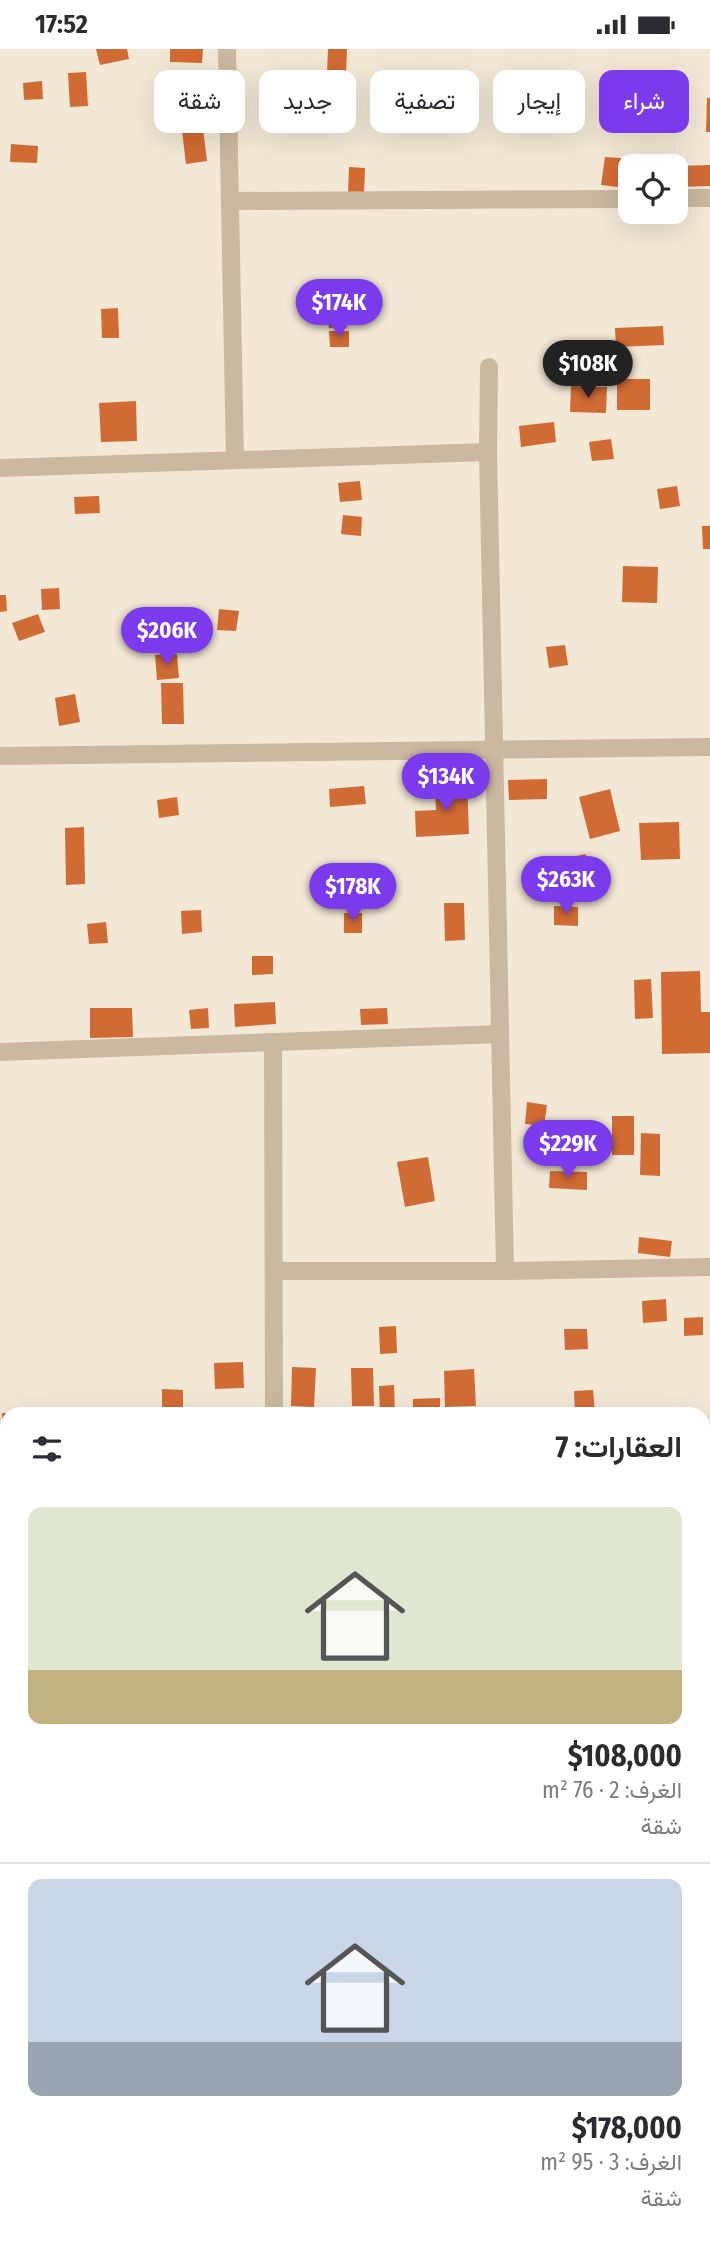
<!DOCTYPE html>
<html lang="ar">
<head>
<meta charset="utf-8">
<style>
	body { margin:0; font-family:"Fira Sans Condensed",Vazirmatn,sans-serif; background:#f7f7f7; color:#2b2b33; direction:rtl; height:100vh; display:flex; flex-direction:column; font-size:26px; white-space:nowrap }
	* { box-sizing:border-box; margin:0 }
	p { font-size:23px; color:#7c7c81 }
	.icon { flex:none; width:38px; height:38px; fill:none; stroke:currentColor; stroke-width:2; stroke-linecap:round; stroke-linejoin:round }
	.map { position:relative; flex:1; overflow:hidden; direction:ltr }
	.drawer { position:absolute; left:0px; top:1358px; width:710px; height:842px; display:flex; flex-direction:column; background:#fff; border-radius:21px 21px 0 0; box-shadow:0 7px 28px #0002; direction:rtl }
	.drawer>* { flex:none }
	.top-card { position:absolute; left:21px; top:21px; width:668px; height:63px; direction:rtl; display:flex; gap:14px }
	.buttons { position:absolute; left:618px; top:105px; display:grid; gap:14px }
	.buttons a { display:grid; place-items:center; width:70px; height:70px; border-radius:14px; background:#fff; box-shadow:0 7px 28px #0002; font-size:35px }
	.price { position:absolute; translate:-50% -60px; padding:0 16px; border-radius:24px; background:#7c3aed; color:#fff; font-size:23px; line-height:46px; filter:drop-shadow(0 2px 4px #0008) }
	.price::after { content:''; position:absolute; left:50%; top:42px; width:21px; height:16px; margin-left:-10px; background:inherit; clip-path:polygon(0 0,100% 0,50% 100%) }
	.price.selected { background:#222; color:#fff }
	ul { padding:0; list-style:none }
	li { display:grid; align-content:center; gap:14px; height:371px; padding:0 28px }
	li+li { border-top:2px solid #e1e1e2 }
	li span { display:grid; place-items:center; height:217px; border-radius:14px; color:#555 }
	li>.icon { margin-inline-start:auto }
	span .icon { width:126px; height:126px; fill:#fffc; stroke-width:1 }
	li b { font-size:30px }
	h2 { display:flex; justify-content:space-between; align-items:center; height:84px; padding:0 28px; font-size:30px }
	.tag { padding:0 24px; border-radius:14px; background:#fff; box-shadow:0 7px 28px #0002; font-size:24px; line-height:63px }
	.tag.selected { background:#7c3aed; color:#fff }
	.status { display:flex; justify-content:space-between; align-items:center; height:49px; padding:0 35px; background:#fff; direction:ltr }
	.status svg { height:19px; fill:currentColor }
	.map>svg:first-child { display:block }
	.building { fill:#d16b34 }
	.lines { fill:none; stroke-linecap:round; stroke-linejoin:round }
	.minor { stroke:#cbb8a0; stroke-width:18 }
</style>
</head>
<body>
<div class="status"><b>17:52</b><svg viewBox="0 0 49 12"><path d="M0 12V9h3v3zM5 12V6h3v6zM10 12V3h3v9zM15 12V0h3v12zM26 1h20v11H26zM47 4h2v5h-2z"/></svg></div>
<div class="map">
<svg width="710" height="2199" viewBox="0 0 710 2199">
	<rect width="100%" height="100%" fill="#f3e8d5"/>
	<g class="building">
		<polygon points="96,0 127,0 129,10 100,16"/>
		<polygon points="170,0 203,0 202,14 170,13"/>
		<polygon points="328,0 347,0 346,25 327,24"/>
		<polygon points="86,23 88,57 70,58 68,24"/>
		<polygon points="514,27 535,27 535,47 515,48"/>
		<polygon points="448,29 465,30 464,51 448,50"/>
		<polygon points="42,32 43,50 24,51 23,34"/>
		<polygon points="422,36 438,37 436,74 420,73"/>
		<polygon points="621,36 621,54 601,55 600,37"/>
		<polygon points="707,49 710,49 710,83 706,83"/>
		<polygon points="513,51 535,52 534,68 512,67"/>
		<polygon points="203,80 207,112 186,115 182,82"/>
		<polygon points="11,95 38,97 37,114 10,113"/>
		<polygon points="605,108 621,109 618,138 601,136"/>
		<polygon points="710,116 710,137 676,138 676,117"/>
		<polygon points="349,118 365,119 364,146 348,145"/>
		<polygon points="118,259 119,289 102,289 101,260"/>
		<polygon points="346,259 347,278 329,279 327,260"/>
		<polygon points="663,277 664,296 616,298 615,279"/>
		<polygon points="329,282 349,282 349,298 330,298"/>
		<rect x="617" y="330" width="33" height="31"/>
		<polygon points="571,337 607,338 606,364 570,363"/>
		<polygon points="136,352 137,392 101,393 99,354"/>
		<polygon points="554,373 556,393 521,398 519,377"/>
		<polygon points="611,390 614,410 592,412 589,393"/>
		<polygon points="360,432 362,451 340,453 338,434"/>
		<polygon points="677,437 680,457 660,460 657,440"/>
		<polygon points="99,447 100,464 75,465 74,448"/>
		<polygon points="343,466 362,468 361,487 341,485"/>
		<polygon points="702,477 710,477 710,500 703,500"/>
		<polygon points="623,517 658,518 657,554 622,553"/>
		<polygon points="59,539 60,560 42,561 41,540"/>
		<polygon points="0,546 6,546 7,562 0,563"/>
		<polygon points="219,560 239,562 236,582 217,581"/>
		<polygon points="193,562 199,600 181,603 175,565"/>
		<polygon points="38,565 45,583 19,592 12,574"/>
		<polygon points="163,572 166,593 144,596 140,577"/>
		<polygon points="565,596 568,616 549,619 546,598"/>
		<polygon points="177,605 179,629 157,631 155,606"/>
		<polygon points="161,634 183,634 184,675 162,675"/>
		<polygon points="75,645 80,673 59,677 55,649"/>
		<polygon points="547,730 547,750 509,751 508,731"/>
		<polygon points="467,733 469,785 416,788 415,762 436,761 435,735"/>
		<polygon points="364,737 366,755 330,758 329,740"/>
		<polygon points="610,740 620,782 590,790 579,748"/>
		<polygon points="177,748 179,766 159,769 157,751"/>
		<polygon points="679,773 680,810 641,811 639,774"/>
		<polygon points="84,778 85,835 66,836 65,779"/>
		<polygon points="586,805 590,823 565,828 561,810"/>
		<polygon points="346,819 365,819 364,851 346,850"/>
		<polygon points="444,854 464,854 465,891 445,892"/>
		<polygon points="554,857 578,858 578,877 554,876"/>
		<polygon points="201,861 202,883 182,885 181,862"/>
		<rect x="344" y="864" width="18" height="20"/>
		<polygon points="106,873 108,894 89,895 87,875"/>
		<polygon points="252,907 273,907 273,925 252,926"/>
		<polygon points="700,922 701,963 710,963 710,1004 662,1005 661,923"/>
		<polygon points="651,930 653,969 635,970 634,931"/>
		<polygon points="275,953 276,975 235,978 234,955"/>
		<polygon points="90,959 132,959 133,988 90,989"/>
		<polygon points="208,959 209,979 191,980 189,961"/>
		<polygon points="387,959 388,975 361,976 360,960"/>
		<polygon points="527,1053 547,1056 544,1077 525,1075"/>
		<rect x="612" y="1067" width="22" height="39"/>
		<polygon points="641,1084 660,1085 660,1127 640,1126"/>
		<polygon points="428,1108 435,1152 405,1158 397,1113"/>
		<polygon points="550,1122 587,1123 587,1141 549,1139"/>
		<polygon points="639,1188 672,1192 670,1208 638,1204"/>
		<polygon points="666,1250 667,1272 643,1274 642,1252"/>
		<polygon points="703,1268 703,1286 684,1287 684,1269"/>
		<polygon points="396,1277 397,1304 380,1305 379,1278"/>
		<polygon points="564,1280 587,1280 588,1300 565,1301"/>
		<polygon points="243,1313 244,1339 215,1340 214,1314"/>
		<polygon points="292,1318 316,1319 314,1358 291,1357"/>
		<polygon points="351,1319 373,1319 374,1357 352,1357"/>
		<polygon points="474,1320 476,1357 445,1358 444,1322"/>
		<polygon points="394,1336 395,1365 380,1365 379,1337"/>
		<polygon points="162,1340 183,1341 183,1363 162,1362"/>
		<polygon points="593,1341 595,1364 575,1365 574,1342"/>
		<polygon points="440,1349 440,1365 413,1365 413,1350"/>
		<polygon points="2,1364 7,1364 7,1403 4,1403"/>
		<polygon points="704,1407 709,1407 710,1424 704,1424"/>
		<polygon points="710,1640 710,1659 704,1659 704,1641"/>
		<polygon points="562,2193 580,2193 580,2199 563,2199"/>
		<rect x="632" y="2193" width="19" height="6"/>
	</g>
	<g class="lines">
		<g class="minor">
			<polyline points="227,0 235,411"/>
			<polyline points="676,149 710,149"/>
			<polyline points="230,152 630,150"/>
			<polyline points="489,318 488,403 505,1222"/>
			<polyline points="0,419 488,403"/>
			<polyline points="0,707 710,698"/>
			<polyline points="273,993 274,1365"/>
			<polyline points="0,1003 500,985"/>
			<polyline points="274,1222 505,1222 710,1218"/>
			<polyline points="704,1509 710,1509"/>
			<polyline points="0,1543 7,1542"/>
			<polyline points="704,1824 710,1824"/>
			<polyline points="0,1839 7,1839"/>
			<polyline points="0,1900 7,2120"/>
			<polyline points="9,2193 10,2199"/>
			<polyline points="316,2193 316,2199"/>
			<polyline points="550,2193 550,2199"/>
		</g>
	</g>
</svg>
<div class="buttons">
<a><svg class="icon" aria-label="locate" viewBox="0 0 24 24"><circle cx="12" cy="12" r="6"/><path d="M12 2v4M12 18v4M2 12h4M18 12h4"/></svg></a>
</div>
<b class="price" style="left:339px;top:290px">$174K</b>
<b class="price selected" style="left:588px;top:351px">$108K</b>
<b class="price" style="left:167px;top:618px">$206K</b>
<b class="price" style="left:446px;top:764px">$134K</b>
<b class="price" style="left:566px;top:867px">$263K</b>
<b class="price" style="left:353px;top:874px">$178K</b>
<b class="price" style="left:568px;top:1131px">$229K</b>
<div class="top-card">
<a class="tag selected">شراء</a>
<a class="tag">إيجار</a>
<a class="tag">تصفية</a>
<a class="tag">جديد</a>
<a class="tag">شقة</a>
</div>
<section class="drawer">
<h2>العقارات: 7<svg class="icon" aria-label="filters" viewBox="0 0 24 24"><path d="M4 7h16M4 17h16"/><circle cx="9" cy="7" r="2"/><circle cx="15" cy="17" r="2"/></svg></h2>
<ul>
<li><span style="background:linear-gradient(#dfe7d0 75%,#c2b280 0)"><svg class="icon" aria-label="home" viewBox="0 0 24 24"><path d="M3 11l9-7 9 7M6 9v11h12V9"/></svg></span><div><b>$108,000</b><p>الغرف: 2 · 76 m²</p><p>شقة</p></div></li>
<li><span style="background:linear-gradient(#c9d6e8 75%,#9aa5b1 0)"><svg class="icon" aria-label="home" viewBox="0 0 24 24"><path d="M3 11l9-7 9 7M6 9v11h12V9"/></svg></span><div><b>$178,000</b><p>الغرف: 3 · 95 m²</p><p>شقة</p></div></li>
</ul>
</section>
</div>
</body>
</html>
